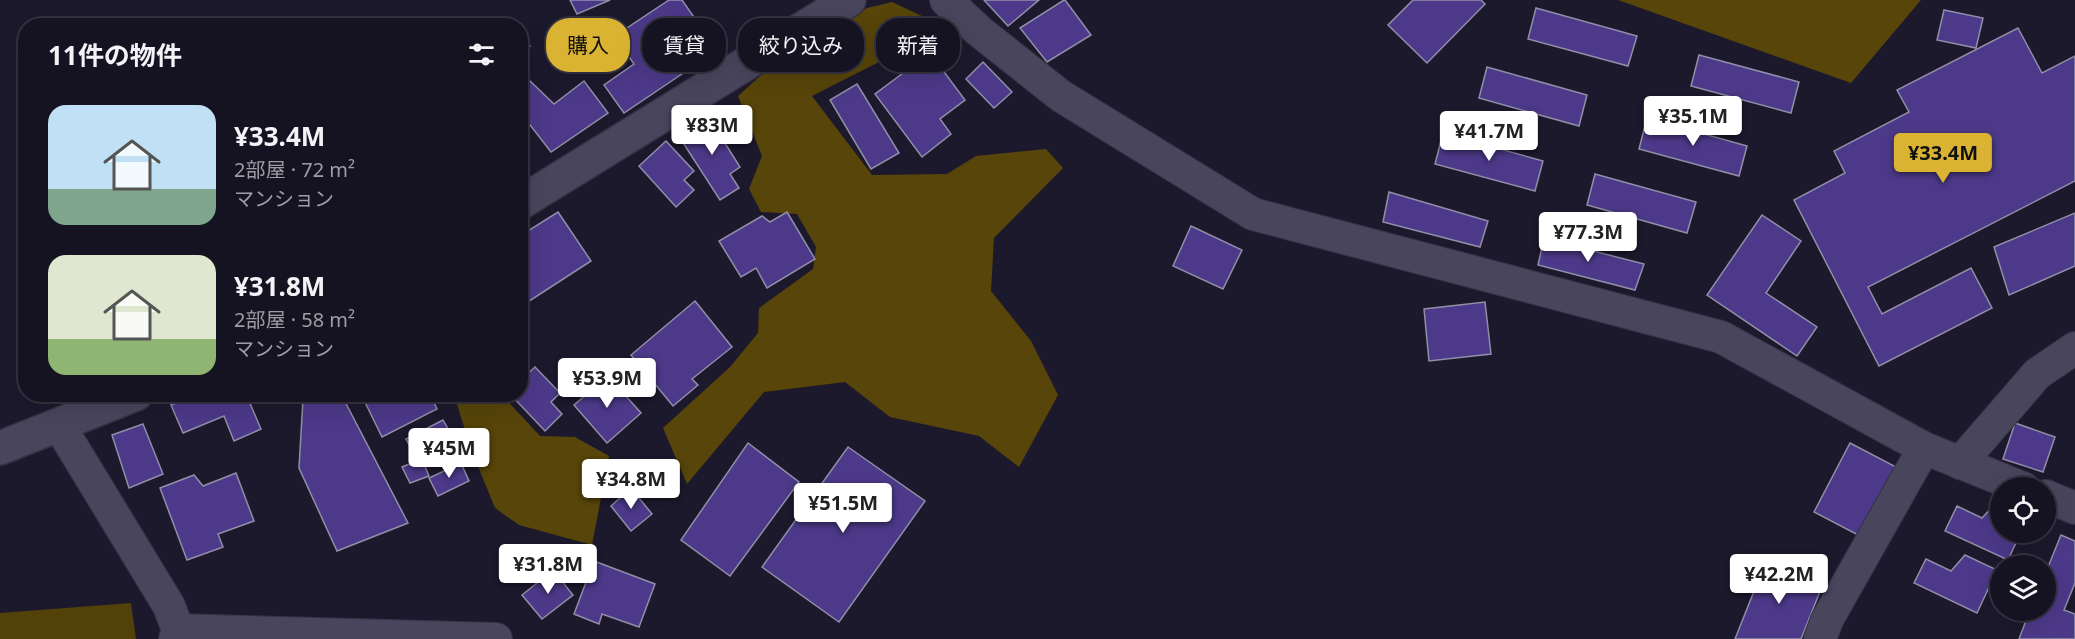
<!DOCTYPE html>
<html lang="ja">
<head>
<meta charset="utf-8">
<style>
	body { margin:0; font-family:"Noto Sans","Noto Sans JP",sans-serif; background:#1e1c2a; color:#f1f3f6; height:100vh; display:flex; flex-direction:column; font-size:22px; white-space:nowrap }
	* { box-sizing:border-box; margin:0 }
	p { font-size:20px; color:#9d9ea5 }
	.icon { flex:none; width:33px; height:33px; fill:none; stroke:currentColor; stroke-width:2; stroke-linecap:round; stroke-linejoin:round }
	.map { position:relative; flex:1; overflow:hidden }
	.side { position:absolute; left:18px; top:18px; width:510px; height:384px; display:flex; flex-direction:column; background:#151322; border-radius:24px; box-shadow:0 6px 24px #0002,0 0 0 2px #343240 }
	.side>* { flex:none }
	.top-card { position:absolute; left:546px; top:18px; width:570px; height:54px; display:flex; gap:12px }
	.buttons { position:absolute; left:1990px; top:477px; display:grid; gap:12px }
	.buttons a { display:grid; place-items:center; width:66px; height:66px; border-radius:50%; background:#151322; box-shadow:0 6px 24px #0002,0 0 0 2px #343240; font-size:30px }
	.price { position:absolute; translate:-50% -51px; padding:0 14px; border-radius:6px; background:#fff; color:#222; font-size:20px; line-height:39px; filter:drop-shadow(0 2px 3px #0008) }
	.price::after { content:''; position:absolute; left:50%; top:36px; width:18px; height:14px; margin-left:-9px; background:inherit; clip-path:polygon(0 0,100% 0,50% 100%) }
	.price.active { background:#dab333; color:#111 }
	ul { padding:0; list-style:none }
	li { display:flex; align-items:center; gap:18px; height:150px; padding:0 30px }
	li span { display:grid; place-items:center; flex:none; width:168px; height:120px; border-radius:18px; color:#555 }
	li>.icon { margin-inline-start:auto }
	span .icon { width:72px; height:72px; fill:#fffc; stroke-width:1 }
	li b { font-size:26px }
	h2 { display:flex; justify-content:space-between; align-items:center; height:72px; padding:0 30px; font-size:26px }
	.chip { padding:0 21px; border-radius:24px; background:#151322; box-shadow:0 6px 24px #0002,0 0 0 2px #343240; font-size:21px; line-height:54px }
	.chip.active { background:#dab333; color:#111 }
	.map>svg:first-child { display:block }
	.green { fill:#524109 }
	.forest { fill:#574509 }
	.building { fill:#4c3989; stroke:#918ea8; stroke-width:1.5 }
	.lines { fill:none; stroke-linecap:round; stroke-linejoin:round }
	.street-casing { stroke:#353243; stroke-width:34 }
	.secondary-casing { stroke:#353243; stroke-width:36 }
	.street { stroke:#48455d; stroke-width:32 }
	.secondary { stroke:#48455d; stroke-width:33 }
</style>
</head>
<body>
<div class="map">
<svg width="2075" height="639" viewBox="0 0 2075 639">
	<rect width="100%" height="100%" fill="#1c192d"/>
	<polygon class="green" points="131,603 136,639 0,639 0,613"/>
	<g class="forest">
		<polygon points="1618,0 1921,0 1851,83"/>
		<polygon points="892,2 922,16 924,39 812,96 872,175 947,174 976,156 1046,149 1063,168 994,238 991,291 1031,341 1058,395 1019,467 979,436 890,417 845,382 764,392 687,484 663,428 730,367 758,333 759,308 813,269 816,247 797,214 761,212 749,189 762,156 738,96 760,76 867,8"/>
		<polygon points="454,395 502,395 540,436 575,437 609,456 592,545 519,525 495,508 472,452"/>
	</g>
	<g class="building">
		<polygon points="570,0 610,0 577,14"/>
		<polygon points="669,0 682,0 696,20 687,27 707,57 624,113 604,85 634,64 615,36"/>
		<polygon points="984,0 1039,0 1008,26"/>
		<polygon points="1064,0 1065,0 1091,35 1047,62 1020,28"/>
		<polygon points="1413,0 1481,0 1485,4 1427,63 1388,25"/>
		<polygon points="1536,8 1637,36 1628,66 1528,39"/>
		<polygon points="1944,10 1983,18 1976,48 1937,40"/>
		<polygon points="2018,28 2042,73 2075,56 2075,181 1868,287 1882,314 1971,268 1992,308 1879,366 1794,200 1845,173 1834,151 1909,112 1897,90"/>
		<polygon points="520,38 530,46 520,57"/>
		<polygon points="930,53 965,100 940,119 951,134 922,157 875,94"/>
		<polygon points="1699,55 1799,82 1791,113 1691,86"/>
		<polygon points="983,62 1012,92 994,108 966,79"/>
		<polygon points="1487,67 1587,95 1579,126 1479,98"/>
		<polygon points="529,80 554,104 584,81 608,113 551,152 520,112 520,89"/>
		<polygon points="857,84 899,153 871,169 830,100"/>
		<polygon points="708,116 740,167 730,174 739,188 720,200 678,135"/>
		<polygon points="1647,118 1747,146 1739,176 1639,149"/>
		<polygon points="1443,133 1543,161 1535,191 1435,164"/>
		<polygon points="666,141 694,171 684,180 694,190 676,207 639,166"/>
		<polygon points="1595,174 1696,202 1687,233 1587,205"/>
		<polygon points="1389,192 1488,221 1480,247 1383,222"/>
		<polygon points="558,212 591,261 520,307 520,236"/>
		<polygon points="787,212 815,259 767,288 756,268 741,277 719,241 762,216 770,222"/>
		<polygon points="2075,213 2075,266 2009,295 1994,247"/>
		<polygon points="1762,215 1801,241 1766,293 1817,327 1797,356 1707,295"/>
		<polygon points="1191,226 1242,250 1223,289 1173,266"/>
		<polygon points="1546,229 1564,233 1562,243 1644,264 1635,290 1538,265"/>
		<polygon points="695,301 732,347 692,379 698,385 673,406 631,355"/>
		<polygon points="1485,302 1491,354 1429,361 1424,309"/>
		<polygon points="535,367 560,393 551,402 562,414 545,431 510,394 520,394 520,381"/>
		<polygon points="608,376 641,413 607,443 574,405"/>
		<polygon points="196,394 246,394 261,429 234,441 224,416 183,433 171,405"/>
		<polygon points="312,394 341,394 408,523 337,551 299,468 303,399"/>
		<polygon points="361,394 430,394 437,409 382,437"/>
		<polygon points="443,420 451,434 414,454 406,439"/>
		<polygon points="2015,423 2055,437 2043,472 2003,459"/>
		<polygon points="143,424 163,474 129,488 112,435"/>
		<polygon points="748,443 799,482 730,576 681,540"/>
		<polygon points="1850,443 1896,467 1860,536 1814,512"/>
		<polygon points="848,447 925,501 839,622 762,567"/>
		<polygon points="422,459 429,476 410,483 402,467"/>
		<polygon points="461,463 469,481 438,496 429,478"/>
		<polygon points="236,473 254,521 218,534 223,547 187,560 160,488 194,475 203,486"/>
		<polygon points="631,488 652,514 631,531 611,506"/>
		<polygon points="1996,503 2001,505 2001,532 2021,532 2008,560 1945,531 1957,506 1982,518"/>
		<polygon points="2061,535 2075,541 2075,583 2064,610 2075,614 2075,639 2019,639 2030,610 2046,610 2046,572"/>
		<polygon points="1965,555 1997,570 1977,613 1914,583 1926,559 1951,571"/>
		<polygon points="594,561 655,584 639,627 602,614 599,624 574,614"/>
		<polygon points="1766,561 1823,584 1801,639 1735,639"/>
		<polygon points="553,570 573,595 542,619 522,595"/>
	</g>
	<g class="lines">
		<g class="street-casing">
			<g id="street">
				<polyline points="946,0 979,31 1061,96 1253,214 1721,337 1924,448 2023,488"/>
				<polyline points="59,425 169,606 178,630 175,639"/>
				<polyline points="1960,463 2037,374 2075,348"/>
				<polyline points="2046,496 2075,508"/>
				<polyline points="178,630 496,639"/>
				<polyline points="1820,639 1827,620 1924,448"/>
			</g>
		</g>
		<g class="secondary-casing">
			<g id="secondary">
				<polyline points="520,203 849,0"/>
				<polyline points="0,448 136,394"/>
			</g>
		</g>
		<use href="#street" class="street"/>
		<use href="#secondary" class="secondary"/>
	</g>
</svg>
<div class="buttons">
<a><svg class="icon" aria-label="locate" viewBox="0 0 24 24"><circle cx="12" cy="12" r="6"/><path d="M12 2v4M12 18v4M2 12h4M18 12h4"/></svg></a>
<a><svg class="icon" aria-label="layers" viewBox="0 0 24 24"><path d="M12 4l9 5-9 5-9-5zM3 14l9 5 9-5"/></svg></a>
</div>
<b class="price" style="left:1693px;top:147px">¥35.1M</b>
<b class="price" style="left:712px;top:156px">¥83M</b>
<b class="price" style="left:1489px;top:162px">¥41.7M</b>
<b class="price active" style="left:1943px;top:184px">¥33.4M</b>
<b class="price" style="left:1588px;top:263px">¥77.3M</b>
<b class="price" style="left:607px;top:409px">¥53.9M</b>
<b class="price" style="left:449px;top:479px">¥45M</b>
<b class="price" style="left:631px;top:510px">¥34.8M</b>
<b class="price" style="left:843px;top:534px">¥51.5M</b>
<b class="price" style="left:548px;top:595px">¥31.8M</b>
<b class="price" style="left:1779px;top:605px">¥42.2M</b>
<div class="top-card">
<a class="chip active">購入</a>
<a class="chip">賃貸</a>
<a class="chip">絞り込み</a>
<a class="chip">新着</a>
</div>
<section class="side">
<h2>11件の物件<svg class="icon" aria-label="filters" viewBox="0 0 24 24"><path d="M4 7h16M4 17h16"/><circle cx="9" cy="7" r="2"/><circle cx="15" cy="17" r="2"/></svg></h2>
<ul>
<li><span style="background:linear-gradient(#bfe0f5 70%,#7fa58c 0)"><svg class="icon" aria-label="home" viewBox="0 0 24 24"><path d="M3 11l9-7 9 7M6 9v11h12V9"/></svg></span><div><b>¥33.4M</b><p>2部屋 · 72 m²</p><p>マンション</p></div></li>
<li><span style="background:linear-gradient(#dfe7d0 70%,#8fb573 0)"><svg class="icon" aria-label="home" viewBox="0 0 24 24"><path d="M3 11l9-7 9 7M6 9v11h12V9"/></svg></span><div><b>¥31.8M</b><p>2部屋 · 58 m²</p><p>マンション</p></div></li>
</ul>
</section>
</div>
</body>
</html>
